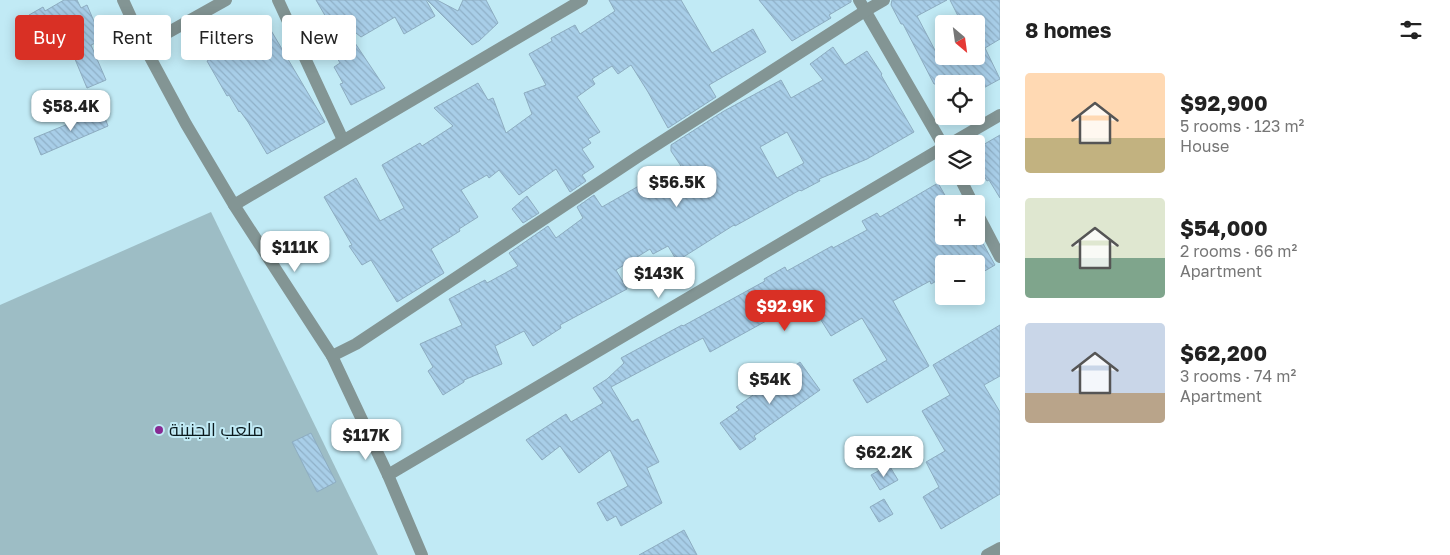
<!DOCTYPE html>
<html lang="en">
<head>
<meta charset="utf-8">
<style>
	body { margin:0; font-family:"Golos Text",Cairo,sans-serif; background:#f6f6f6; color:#222; height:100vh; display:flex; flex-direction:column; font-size:19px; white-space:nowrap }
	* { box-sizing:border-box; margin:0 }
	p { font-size:16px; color:#767676 }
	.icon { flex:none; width:28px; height:28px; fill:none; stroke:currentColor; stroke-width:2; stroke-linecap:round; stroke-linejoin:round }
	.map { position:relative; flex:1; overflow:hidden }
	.drawer { display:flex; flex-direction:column; background:#fff; width:450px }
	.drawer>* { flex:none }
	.hud { position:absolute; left:15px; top:15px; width:475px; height:45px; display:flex; gap:10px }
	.needle { width:32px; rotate:151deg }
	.buttons { position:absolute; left:935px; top:15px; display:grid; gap:10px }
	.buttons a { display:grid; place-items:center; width:50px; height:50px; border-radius:5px; background:#fff; box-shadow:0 2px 12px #0003; font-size:25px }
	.price { position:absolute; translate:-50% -42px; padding:0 11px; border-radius:10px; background:#fff; color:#222; font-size:16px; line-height:32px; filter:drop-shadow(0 1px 2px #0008) }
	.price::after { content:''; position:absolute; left:50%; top:30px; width:15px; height:11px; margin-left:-8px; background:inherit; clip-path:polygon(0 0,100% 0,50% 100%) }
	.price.selected { background:#d93025; color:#fff }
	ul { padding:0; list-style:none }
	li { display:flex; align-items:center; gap:15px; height:125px; padding:0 25px }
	li span { display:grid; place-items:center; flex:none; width:140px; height:100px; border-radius:5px; color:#555 }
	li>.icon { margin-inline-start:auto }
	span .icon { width:60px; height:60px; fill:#fffc; stroke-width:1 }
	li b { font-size:21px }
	h2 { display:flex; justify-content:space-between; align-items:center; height:60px; padding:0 25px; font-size:21px }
	.chip { padding:0 18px; border-radius:5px; background:#fff; box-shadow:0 2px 12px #0003; font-size:18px; line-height:45px }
	.chip.selected { background:#d93025; color:#fff }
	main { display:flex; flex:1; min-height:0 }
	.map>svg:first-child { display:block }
	.green { fill:#9dbdc5 }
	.building { fill:url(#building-back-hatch); stroke:#8dacc0; fill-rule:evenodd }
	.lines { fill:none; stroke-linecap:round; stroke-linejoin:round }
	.street { stroke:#839594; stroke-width:12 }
	.poi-dot { fill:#882993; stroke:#c1eaf5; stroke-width:2 }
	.labels { text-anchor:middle; stroke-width:4; stroke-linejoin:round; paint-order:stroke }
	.poi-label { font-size:18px; fill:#0a191d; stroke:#c1eaf5; text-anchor:start }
</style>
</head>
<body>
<main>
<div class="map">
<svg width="1000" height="555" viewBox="0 0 1000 555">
	<defs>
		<pattern id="building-back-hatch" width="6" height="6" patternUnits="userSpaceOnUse" patternTransform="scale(1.25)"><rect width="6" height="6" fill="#a8cee8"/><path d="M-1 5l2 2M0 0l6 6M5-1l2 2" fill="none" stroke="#8fb0c7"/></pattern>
	</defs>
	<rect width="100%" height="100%" fill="#c1eaf5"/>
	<polygon class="green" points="211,212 378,555 0,555 0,305"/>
	<g class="building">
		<polygon points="64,0 77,0 81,8 87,5 102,40 91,45 106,80 87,88 72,52 70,53 64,41 45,50 29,15 43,7 45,11"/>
		<polygon points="316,0 426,0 435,16 404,34 395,17 361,37 356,33 351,37 385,88 351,105 340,84 343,83 334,67 340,63 325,37 334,31"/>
		<polygon points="427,0 437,0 458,11 463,0 486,0 498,23 479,41 472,45"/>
		<polygon points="609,0 681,0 712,53 753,29 766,52 709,85 716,97 668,128 648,92 631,65 618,74 612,66 592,79 595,84 577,97 600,132 588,139 591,143 582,149 594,167 582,175 586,181 570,192 556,169 519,195 499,170 489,178 487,175 461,190 478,217 459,229 460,231 431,249 444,273 397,302 371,260 362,265 349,246 352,245 324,197 356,178 380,221 404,208 382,165 420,143 422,146 453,126 434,108 478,83 488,100 493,98 506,133 532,114 524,93 546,85 529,54 552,41 551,38 575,25 580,34 615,11"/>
		<polygon points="759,0 851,0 851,2 829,15 831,18 792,41"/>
		<polygon points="892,0 947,0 917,16 938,56 976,56 976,24 962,24 950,0 1000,0 1000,39 985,48 1000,79 978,91 976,84 934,84 903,24 901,24 891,5"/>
		<polygon points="269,27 325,122 267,154 248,122 240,111 239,112 229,95 227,96 207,61 253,33 254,35"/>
		<path d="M833,47L845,65L867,51L882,74L881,75L914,132L867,159L819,179L820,181L801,191L800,190L735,226L734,225L677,261L668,246L653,254L650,249L616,270L627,289L560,325L561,328L533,346L524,331L495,346L502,364L464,380V382L443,395L428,371L433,367L420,344L462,325L449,299L485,280L487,283L518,266L509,253L548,226L556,238L583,218L577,207L594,195L602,207L651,179L659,191L687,175L671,151V145L724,111L781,80L791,98L823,80L810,64ZM787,132L804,163L777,178L760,147Z"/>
		<polygon points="102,110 108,126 41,155 34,138"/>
		<polygon points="1000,135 1000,198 989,180 987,181 976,162 976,149"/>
		<polygon points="938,183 950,204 944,204 944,236 969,236 976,249 976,231 995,265 976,276 976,264 944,264 944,277 931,284 930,281 893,301 929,366 867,403 853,380 887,360 862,318 831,336 814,309 803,315 797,304 710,352 703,338 611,387 632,422 638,419 659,462 647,468 662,503 621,526 616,516 607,521 597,503 628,486 610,450 579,473 560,446 542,460 526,440 566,414 571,422 603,403 593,388 607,379 624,363 621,358 682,325 683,326 765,281 764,279 785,267 787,271 832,246 833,248 867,230 862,221 877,213 880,217"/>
		<polygon points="527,196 539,213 523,223 512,209"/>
		<polygon points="1000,325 1000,376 984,385 1000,412 1000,494 941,529 923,497 939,487 926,462 945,451 922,411 950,395 933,365"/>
		<polygon points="800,362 820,390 754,436 756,439 740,450 720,423 739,410 736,407"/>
		<polygon points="311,433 336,482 317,492 292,442"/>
		<polygon points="889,465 898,480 880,490 871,475"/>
		<polygon points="884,499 893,514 879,522 870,507"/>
		<polygon points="684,530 697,555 639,555"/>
	</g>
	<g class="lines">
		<g class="street">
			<polyline points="123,0 144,46 186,124 234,205 332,356 388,475 422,555"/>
			<polyline points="278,0 343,140"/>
			<polyline points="859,0 944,147"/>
			<polyline points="144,46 226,0"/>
			<polyline points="950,144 1000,115"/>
			<polyline points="959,176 973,204"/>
			<polyline points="234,205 582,0"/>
			<polyline points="976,211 1000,257"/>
			<polyline points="332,356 356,344 639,156 865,11 884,0"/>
			<polyline points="388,475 944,147"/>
			<polyline points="987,555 1000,548"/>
		</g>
	</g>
	<circle class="poi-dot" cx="159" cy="430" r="5"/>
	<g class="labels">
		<g class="poi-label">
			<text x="169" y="436">ملعب الجنينة</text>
		</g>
	</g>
</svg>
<div class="buttons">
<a><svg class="needle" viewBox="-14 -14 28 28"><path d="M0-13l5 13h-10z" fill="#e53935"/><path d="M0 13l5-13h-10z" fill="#767676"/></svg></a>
<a><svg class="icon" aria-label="locate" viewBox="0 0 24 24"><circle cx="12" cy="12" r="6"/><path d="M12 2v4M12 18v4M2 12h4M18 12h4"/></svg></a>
<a><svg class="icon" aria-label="layers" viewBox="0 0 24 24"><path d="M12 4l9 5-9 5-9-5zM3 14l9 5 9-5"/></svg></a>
<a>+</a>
<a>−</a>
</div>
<b class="price" style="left:71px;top:132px">$58.4K</b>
<b class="price" style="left:677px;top:208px">$56.5K</b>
<b class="price" style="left:295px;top:273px">$111K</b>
<b class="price" style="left:659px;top:299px">$143K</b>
<b class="price selected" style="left:785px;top:332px">$92.9K</b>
<b class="price" style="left:770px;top:405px">$54K</b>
<b class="price" style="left:366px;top:461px">$117K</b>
<b class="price" style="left:884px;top:478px">$62.2K</b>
<div class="hud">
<a class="chip selected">Buy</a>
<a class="chip">Rent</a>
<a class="chip">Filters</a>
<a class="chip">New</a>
</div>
</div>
<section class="drawer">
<h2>8 homes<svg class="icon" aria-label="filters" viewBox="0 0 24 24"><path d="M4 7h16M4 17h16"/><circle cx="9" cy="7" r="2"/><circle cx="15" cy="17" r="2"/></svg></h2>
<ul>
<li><span style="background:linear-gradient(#ffd9b3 65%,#c2b280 0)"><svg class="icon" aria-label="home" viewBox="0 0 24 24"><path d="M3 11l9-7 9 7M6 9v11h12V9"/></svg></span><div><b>$92,900</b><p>5 rooms · 123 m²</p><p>House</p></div></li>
<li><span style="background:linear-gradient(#dfe7d0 60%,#7fa58c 0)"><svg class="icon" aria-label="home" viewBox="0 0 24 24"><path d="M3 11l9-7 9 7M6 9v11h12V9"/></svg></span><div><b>$54,000</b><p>2 rooms · 66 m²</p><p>Apartment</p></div></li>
<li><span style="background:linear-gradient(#c9d6e8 70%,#b9a48a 0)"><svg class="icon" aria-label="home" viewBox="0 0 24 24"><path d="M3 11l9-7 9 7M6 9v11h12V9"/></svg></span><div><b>$62,200</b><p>3 rooms · 74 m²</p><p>Apartment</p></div></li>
</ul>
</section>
</main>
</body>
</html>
